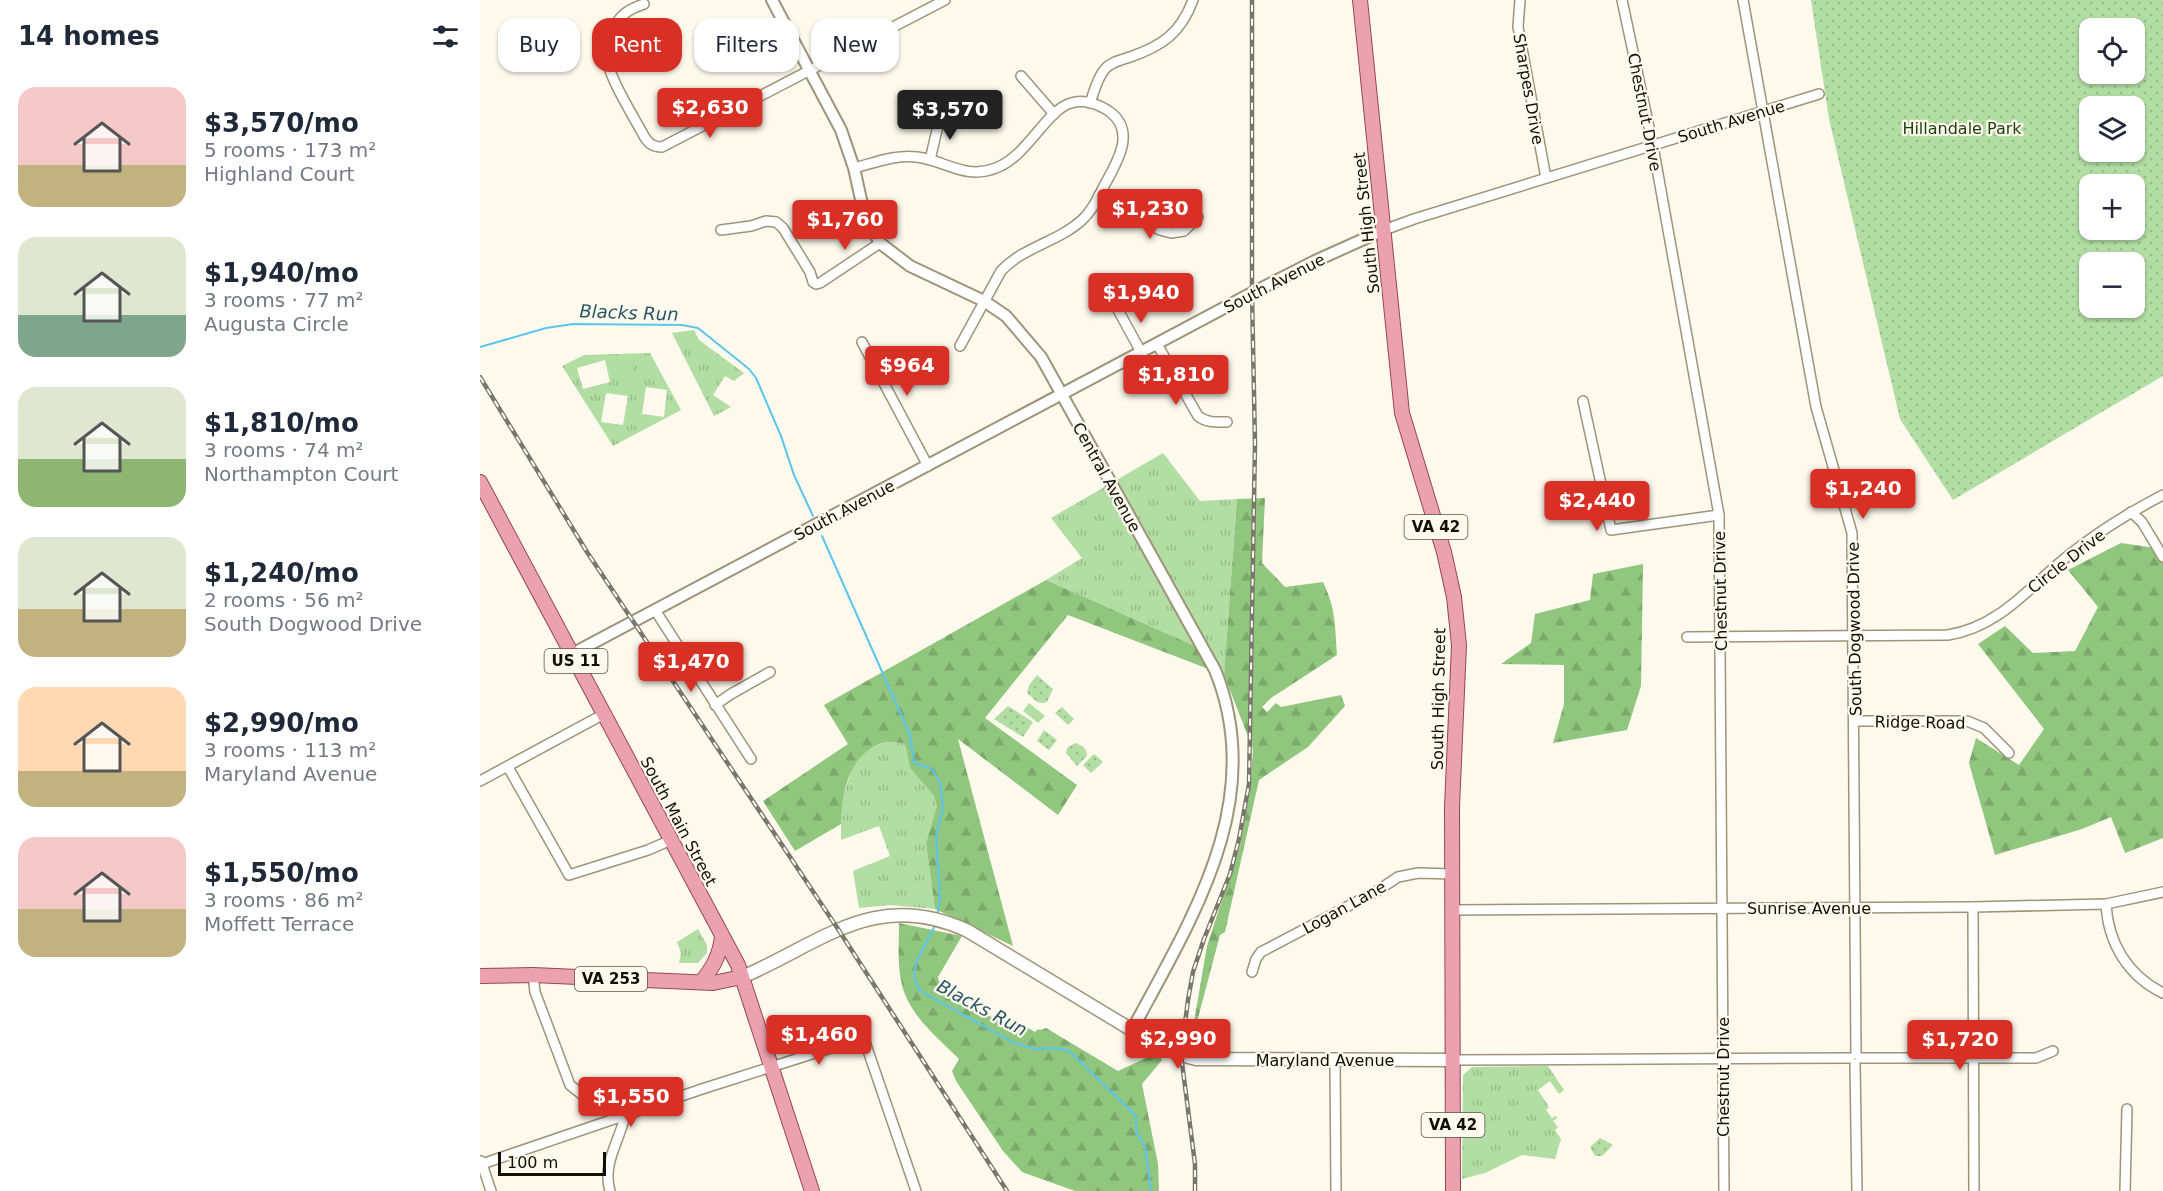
<!DOCTYPE html>
<html lang="en">
<head>
<meta charset="utf-8">
<style>
	body { margin:0; font-family:"DejaVu Sans",sans-serif; background:#f2f2f3; color:#1f2937; height:100vh; display:flex; flex-direction:column; font-size:22px; white-space:nowrap }
	* { box-sizing:border-box; margin:0 }
	p { font-size:20px; color:#747a83 }
	.icon { flex:none; width:33px; height:33px; fill:none; stroke:currentColor; stroke-width:2; stroke-linecap:round; stroke-linejoin:round }
	.map { position:relative; flex:1; overflow:hidden }
	.details { display:flex; flex-direction:column; background:#fff; width:480px }
	.details>* { flex:none }
	.top-card { position:absolute; left:18px; top:18px; width:570px; height:54px; display:flex; gap:12px }
	.buttons { position:absolute; left:1599px; top:18px; display:grid; gap:12px }
	.buttons a { display:grid; place-items:center; width:66px; height:66px; border-radius:12px; background:#fff; box-shadow:0 2px 4px #0004; font-size:30px }
	.scale { position:absolute; left:18px; bottom:15px; width:108px; box-sizing:border-box; padding-left:6px; border:3px solid #130f06; border-top:0; font-size:16px; line-height:21px; white-space:nowrap; color:#130f06; -webkit-text-stroke:4px #fdf9ed; paint-order:stroke }
	.price { position:absolute; translate:-50% -51px; padding:0 14px; border-radius:6px; background:#d93025; color:#fff; font-size:20px; line-height:39px; filter:drop-shadow(0 2px 3px #0008) }
	.price::after { content:''; position:absolute; left:50%; top:36px; width:18px; height:14px; margin-left:-9px; background:inherit; clip-path:polygon(0 0,100% 0,50% 100%) }
	.price.active { background:#222; color:#fff }
	ul { padding:0; list-style:none }
	li { display:flex; align-items:center; gap:18px; height:150px; padding:0 18px }
	li span { display:grid; place-items:center; flex:none; width:168px; height:120px; border-radius:18px; color:#555 }
	li>.icon { margin-inline-start:auto }
	span .icon { width:72px; height:72px; fill:#fffc; stroke-width:1 }
	li b { font-size:26px }
	h2 { display:flex; justify-content:space-between; align-items:center; height:72px; padding:0 18px; font-size:26px }
	.chip { padding:0 21px; border-radius:18px; background:#fff; box-shadow:0 2px 4px #0004; font-size:21px; line-height:54px }
	.chip.active { background:#d93025; color:#fff }
	main { display:flex; flex:1; min-height:0 }
	.map>svg:first-child { display:block }
	.grass { fill:url(#grass-tufts); fill-rule:evenodd }
	.forest { fill:url(#forest-firs) }
	.park { fill:url(#park-dots); fill-rule:evenodd }
	.garden { fill:#b2dda3 }
	.lines { fill:none; stroke-linecap:round; stroke-linejoin:round }
	.stream { stroke:#5ac6ee; stroke-width:2 }
	.minor-casing { stroke:#9e9479; stroke-width:12 }
	.tertiary-casing { stroke:#9e9479; stroke-width:14 }
	.secondary-casing { stroke:#9e9479; stroke-width:15 }
	.primary-casing { stroke:#974652; stroke-width:16 }
	.minor { stroke:#fff; stroke-width:9 }
	.tertiary { stroke:#fff; stroke-width:10 }
	.secondary { stroke:#fff; stroke-width:12 }
	.primary { stroke:#eba2b0; stroke-width:14 }
	.rail-casing { stroke:#7a766c; stroke-width:4.5 }
	.rail { stroke:#fdf9ed; stroke-width:2; stroke-dasharray:7; stroke-linecap:butt }
	.labels { text-anchor:middle; stroke-width:4.5; stroke-linejoin:round; paint-order:stroke }
	.shield { fill:#fdf9ed; stroke:#59554b; stroke-width:1.5 }
	.shield-label { font-size:15px; font-weight:bold; fill:#130f06 }
	.street-label { font-size:16px; fill:#130f06; stroke:#fdf9ed }
	.park-label { font-size:16px; fill:#1d400f; stroke:#fdf9ed }
	.water-label { font-size:18px; font-style:italic; fill:#275566; stroke:#fdf9ed }
</style>
</head>
<body>
<main>
<section class="details">
<h2>14 homes<svg class="icon" aria-label="filters" viewBox="0 0 24 24"><path d="M4 7h16M4 17h16"/><circle cx="9" cy="7" r="2"/><circle cx="15" cy="17" r="2"/></svg></h2>
<ul>
<li><span style="background:linear-gradient(#f6c9c9 65%,#c2b280 0)"><svg class="icon" aria-label="home" viewBox="0 0 24 24"><path d="M3 11l9-7 9 7M6 9v11h12V9"/></svg></span><div><b>$3,570/mo</b><p>5 rooms · 173 m²</p><p>Highland Court</p></div></li>
<li><span style="background:linear-gradient(#dfe7d0 65%,#7fa58c 0)"><svg class="icon" aria-label="home" viewBox="0 0 24 24"><path d="M3 11l9-7 9 7M6 9v11h12V9"/></svg></span><div><b>$1,940/mo</b><p>3 rooms · 77 m²</p><p>Augusta Circle</p></div></li>
<li><span style="background:linear-gradient(#dfe7d0 60%,#8fb573 0)"><svg class="icon" aria-label="home" viewBox="0 0 24 24"><path d="M3 11l9-7 9 7M6 9v11h12V9"/></svg></span><div><b>$1,810/mo</b><p>3 rooms · 74 m²</p><p>Northampton Court</p></div></li>
<li><span style="background:linear-gradient(#dfe7d0 60%,#c2b280 0)"><svg class="icon" aria-label="home" viewBox="0 0 24 24"><path d="M3 11l9-7 9 7M6 9v11h12V9"/></svg></span><div><b>$1,240/mo</b><p>2 rooms · 56 m²</p><p>South Dogwood Drive</p></div></li>
<li><span style="background:linear-gradient(#ffd9b3 70%,#c2b280 0)"><svg class="icon" aria-label="home" viewBox="0 0 24 24"><path d="M3 11l9-7 9 7M6 9v11h12V9"/></svg></span><div><b>$2,990/mo</b><p>3 rooms · 113 m²</p><p>Maryland Avenue</p></div></li>
<li><span style="background:linear-gradient(#f6c9c9 60%,#c2b280 0)"><svg class="icon" aria-label="home" viewBox="0 0 24 24"><path d="M3 11l9-7 9 7M6 9v11h12V9"/></svg></span><div><b>$1,550/mo</b><p>3 rooms · 86 m²</p><p>Moffett Terrace</p></div></li>
</ul>
</section>
<div class="map">
<svg width="1683" height="1191" viewBox="0 0 1683 1191">
	<defs>
		<pattern id="grass-tufts" width="24" height="20" patternUnits="userSpaceOnUse" patternTransform="scale(1.5)"><rect width="24" height="20" fill="#b2dda3"/><path d="M3 7l-1-3M5 7V3M7 7l1-3M15 17l-1-3M17 17v-4M19 17l1-3" fill="none" stroke="#98bc8b"/></pattern>
		<pattern id="forest-firs" width="22" height="20" patternUnits="userSpaceOnUse" patternTransform="scale(1.5)"><rect width="22" height="20" fill="#91c67e"/><path d="M5 1l3.5 6h-7zM16 11l3.5 6h-7z" fill="#7ca96b"/></pattern>
		<pattern id="park-dots" width="8" height="8" patternUnits="userSpaceOnUse" patternTransform="scale(1.5)"><rect width="8" height="8" fill="#b2dda3"/><path d="M2 2h.1M6 6h.1" fill="none" stroke="#98bc8b" stroke-width="1.8" stroke-linecap="round"/></pattern>
	</defs>
	<rect width="100%" height="100%" fill="#fdf9ed"/>
	<g class="grass">
		<polygon points="214,330 219,340 264,373 254,381 245,376 233,395 251,407 234,416 192,333"/>
		<path d="M170,353L201,410L133,446L82,366L104,355ZM125,360L130,382L103,389L97,368ZM166,387L187,390L184,417L162,414ZM126,393L148,396L143,425L121,422Z"/>
		<polygon points="683,453 720,501 757,499 744,675 650,516 724,650 566,580 602,558 571,518"/>
		<polygon points="408,741 425,744 430,768 454,796 457,807 446,843 455,909 410,905 379,908 373,871 410,856 399,826 361,840 361,803 372,769 385,750"/>
		<polygon points="218,929 227,945 227,953 218,963 199,963 201,953 197,942"/>
		<polygon points="1068,1066 1084,1090 1079,1094 1070,1081 1058,1090 1069,1107 1066,1110 1072,1118 1076,1116 1077,1118 1073,1121 1078,1127 1075,1130 1081,1139 1075,1159 1042,1155 1005,1173 982,1179 983,1075 992,1067"/>
	</g>
	<g class="forest">
		<path d="M785,498L782,563L805,587L843,582C856,609 855,626 857,655L791,698L782,707L787,712L796,703L801,707L861,695L865,706L828,747L779,780L745,932L740,935L718,1018L722,1059L708,1057L727,946L760,845L770,790L773,749L744,675L757,499Z"/>
		<polygon points="1641,543 1683,549 1683,838 1645,853 1631,817 1602,829 1515,855 1489,763 1496,738 1539,765 1564,729 1498,644 1525,626 1553,653 1595,651 1618,607 1588,570"/>
		<polygon points="1163,564 1161,686 1147,730 1073,743 1084,704 1084,665 1021,664 1051,643 1055,614 1110,600 1113,574"/>
		<path d="M566,580L724,650L731,670L588,615L505,718L597,785L578,815L478,739L533,946L455,909L446,843L457,806L454,796L430,768L425,744C419,743 411,741 406,742C370,750 361,793 361,824L315,851L283,801L368,744L344,705Z"/>
		<path d="M419,923L482,936L458,977L460,986L533,1030L538,1022L555,1032L558,1029L560,1030L566,1028L638,1071L677,1053L682,1060L662,1084L678,1164L679,1191H595L542,1172L523,1151L476,1081L472,1071L479,1059C458,1038 429,1015 422,985C417,965 419,943 419,923Z"/>
	</g>
	<g class="park">
		<path d="M1331,0H1683V376L1473,500L1420,419L1349,119ZM1610,28H1654V74H1610ZM1610,106H1654V152H1610ZM1654,184V230H1610V184ZM1654,262V308H1610V262Z"/>
		<polygon points="557,675 573,689 567,702 563,703 557,702 547,693 549,685"/>
		<polygon points="528,706 553,722 543,737 514,719"/>
		<polygon points="582,707 594,719 588,725 575,713"/>
		<polygon points="564,730 577,740 569,750 557,741"/>
		<path d="M595,743C602,745 607,749 607,756L597,766L586,753L587,748Z"/>
		<polygon points="614,754 623,762 611,773 603,765"/>
		<polygon points="1120,1138 1133,1145 1122,1156 1115,1156 1110,1147"/>
	</g>
	<g class="garden">
		<polygon points="152,363 153,379 140,380 139,365"/>
		<polygon points="549,703 565,716 558,723 543,711"/>
	</g>
	<g class="lines">
		<g class="stream">
			<polyline points="0,347 66,328 93,324 202,325 218,328 269,369 276,378 301,436 314,475 333,516"/>
			<polyline points="342,536 430,735 434,763 452,769 460,782 463,807 456,836 460,897 457,917"/>
			<path d="M455,925C447,946 425,967 439,990L532,1042L556,1049L573,1048L588,1050L656,1116V1132L665,1146L671,1191"/>
		</g>
		<g class="minor-casing">
			<g id="minor">
				<polyline points="1040,0 1038,27 1066,178"/>
				<polyline points="1142,0 1173,146 1239,515 1244,1191"/>
				<polyline points="1263,0 1336,407 1372,533 1376,1054"/>
				<path d="M164,4C149,9 139,15 133,30C130,36 127,45 126,52C125,72 154,117 164,136C169,144 173,147 182,147L465,0"/>
				<polyline points="541,76 574,114"/>
				<path d="M610,103C614,92 617,78 625,69C631,62 641,60 650,57C682,46 701,33 713,0"/>
				<polyline points="450,160 460,117"/>
				<path d="M374,168C394,163 416,154 437,157C467,161 485,180 516,168C548,156 566,110 591,103C604,99 619,104 630,112C657,132 636,164 624,186C618,198 612,211 602,220C578,242 543,247 521,271L480,346"/>
				<polyline points="619,195 680,230 691,233 704,231 718,217"/>
				<polyline points="241,230 271,226 286,221 296,222 303,228 330,272 333,282 336,284 340,283 400,243"/>
				<polyline points="904,230 934,219 1339,94"/>
				<polyline points="637,308 661,352"/>
				<polyline points="382,342 448,466"/>
				<path d="M677,344L718,416C726,423 737,422 747,422"/>
				<polyline points="1103,401 1131,530 1239,515"/>
				<polyline points="1651,512 1662,522 1683,557"/>
				<polyline points="175,610 271,759"/>
				<path d="M1207,637L1468,635C1520,627 1550,586 1589,555C1618,532 1650,512 1683,495"/>
				<polyline points="235,705 251,694 290,672"/>
				<polyline points="1375,721 1487,721 1504,728 1529,753"/>
				<polyline points="28,767 89,875 168,850 191,840"/>
				<polyline points="0,781 124,714"/>
				<path d="M1626,904C1628,943 1648,976 1683,993"/>
				<polyline points="1493,907 1494,1191"/>
				<polyline points="973,910 1493,907 1626,904 1683,892"/>
				<polyline points="772,972 776,959 781,952 897,891 918,877 938,873 972,874"/>
				<path d="M53,975L55,992L90,1085L110,1101L145,1116C139,1142 122,1164 130,1191"/>
				<polyline points="1380,1058 1556,1058 1573,1051"/>
				<polyline points="855,1060 856,1191"/>
				<polyline points="973,1060 1370,1058"/>
				<polyline points="1375,1064 1377,1191"/>
				<polyline points="1,1161 11,1191"/>
				<polyline points="2,1164 222,1089 382,1038 384,1039 436,1191"/>
				<polyline points="1645,1191 1647,1109"/>
			</g>
		</g>
		<g class="tertiary-casing">
			<g id="tertiary">
				<path d="M292,0L361,130L374,168L384,213L400,243L430,266L504,301L526,316L561,357L735,670C788,800 712,918 652,1030"/>
				<polyline points="92,654 772,293 835,261 904,230"/>
			</g>
		</g>
		<g class="secondary-casing">
			<path id="secondary" d="M262,977C342,943 395,888 488,931L652,1030L701,1055L716,1059L973,1060"/>
		</g>
		<g class="primary-casing">
			<g id="primary">
				<polyline points="880,0 922,413 964,552 974,597 979,645 972,807 973,1191"/>
				<polyline points="0,482 258,965 332,1191"/>
				<polyline points="0,976 53,975 233,983 262,977"/>
				<path d="M221,982C233,968 240,955 242,936"/>
			</g>
		</g>
		<use href="#minor" class="minor"/>
		<use href="#tertiary" class="tertiary"/>
		<use href="#secondary" class="secondary"/>
		<use href="#primary" class="primary"/>
		<g class="rail-casing">
			<g id="rail">
				<polyline points="0,377 107,552 358,929 527,1191"/>
				<polyline points="715,1191 715,1164 701,1055 708,1000 713,972 724,939 750,874 759,839 769,784 775,444 772,293 772,0"/>
			</g>
		</g>
		<use href="#rail" class="rail"/>
	</g>
	<g class="labels">
		<g class="shield">
			<rect x="924.5" y="515" width="63" height="24" rx="4.5"/>
			<rect x="64.5" y="649" width="63" height="24" rx="4.5"/>
			<rect x="95" y="967" width="72" height="24" rx="4.5"/>
			<rect x="941.5" y="1113" width="63" height="24" rx="4.5"/>
		</g>
		<g class="shield-label">
			<text x="956" y="532">VA 42</text>
			<text x="96" y="666">US 11</text>
			<text x="131" y="984">VA 253</text>
			<text x="973" y="1130">VA 42</text>
		</g>
		<g class="street-label">
			<text transform="translate(1049 89) rotate(80)" y="6">Sharpes Drive</text>
			<text transform="translate(1165 112) rotate(79)" y="6">Chestnut Drive</text>
			<text transform="translate(1251 121) rotate(-17)" y="6">South Avenue</text>
			<text transform="translate(886 223) rotate(-96)" y="6">South High Street</text>
			<text transform="translate(794 283) rotate(-27)" y="6">South Avenue</text>
			<text transform="translate(627 477) rotate(61)" y="6">Central Avenue</text>
			<text transform="translate(364 510) rotate(-28)" y="6">South Avenue</text>
			<text transform="translate(1586 561) rotate(-38)" y="6">Circle Drive</text>
			<text transform="translate(1240 591) rotate(-91)" y="6">Chestnut Drive</text>
			<text transform="translate(1374 629) rotate(-91)" y="6">South Dogwood Drive</text>
			<text transform="translate(958 699) rotate(-89)" y="6">South High Street</text>
			<text transform="translate(1440 722) rotate(1)" y="6">Ridge Road</text>
			<text transform="translate(199 821) rotate(62)" y="6">South Main Street</text>
			<text transform="translate(864 907) rotate(-29)" y="6">Logan Lane</text>
			<text x="1329" y="914">Sunrise Avenue</text>
			<text x="845" y="1066">Maryland Avenue</text>
			<text transform="translate(1243 1077) rotate(-90)" y="6">Chestnut Drive</text>
		</g>
		<g class="park-label">
			<text x="1482" y="134">Hillandale Park</text>
		</g>
		<g class="water-label">
			<text transform="translate(149 313) rotate(2)" y="6">Blacks Run</text>
			<text transform="translate(502 1008) rotate(28)" y="6">Blacks Run</text>
		</g>
	</g>
</svg>
<div class="buttons">
<a><svg class="icon" aria-label="locate" viewBox="0 0 24 24"><circle cx="12" cy="12" r="6"/><path d="M12 2v4M12 18v4M2 12h4M18 12h4"/></svg></a>
<a><svg class="icon" aria-label="layers" viewBox="0 0 24 24"><path d="M12 4l9 5-9 5-9-5zM3 14l9 5 9-5"/></svg></a>
<a>+</a>
<a>−</a>
</div>
<div class="scale">100 m</div>
<b class="price" style="left:230px;top:139px">$2,630</b>
<b class="price active" style="left:470px;top:141px">$3,570</b>
<b class="price" style="left:670px;top:240px">$1,230</b>
<b class="price" style="left:365px;top:251px">$1,760</b>
<b class="price" style="left:661px;top:324px">$1,940</b>
<b class="price" style="left:427px;top:397px">$964</b>
<b class="price" style="left:696px;top:406px">$1,810</b>
<b class="price" style="left:1383px;top:520px">$1,240</b>
<b class="price" style="left:1117px;top:532px">$2,440</b>
<b class="price" style="left:211px;top:693px">$1,470</b>
<b class="price" style="left:339px;top:1066px">$1,460</b>
<b class="price" style="left:698px;top:1070px">$2,990</b>
<b class="price" style="left:1480px;top:1071px">$1,720</b>
<b class="price" style="left:151px;top:1128px">$1,550</b>
<div class="top-card">
<a class="chip">Buy</a>
<a class="chip active">Rent</a>
<a class="chip">Filters</a>
<a class="chip">New</a>
</div>
</div>
</main>
</body>
</html>
